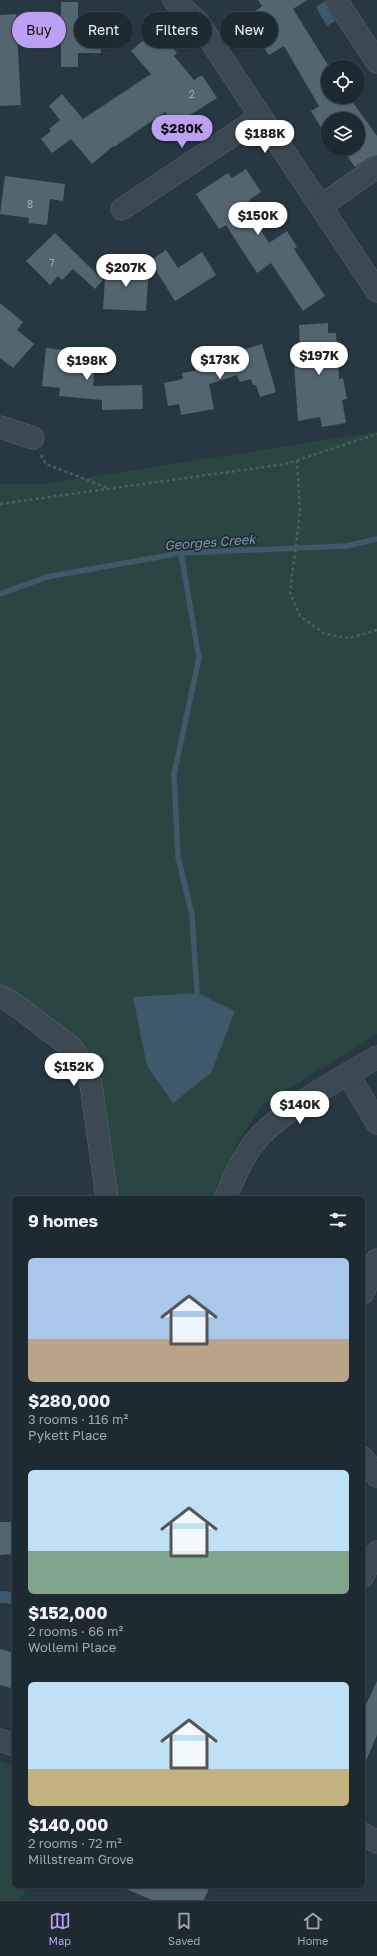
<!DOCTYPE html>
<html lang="en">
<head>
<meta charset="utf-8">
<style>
	body { margin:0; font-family:"Golos Text",sans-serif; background:#26323a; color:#f1f3f6; height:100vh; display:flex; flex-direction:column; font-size:15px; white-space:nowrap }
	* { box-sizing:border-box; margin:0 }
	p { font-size:13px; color:#a1a7ac }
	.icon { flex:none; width:22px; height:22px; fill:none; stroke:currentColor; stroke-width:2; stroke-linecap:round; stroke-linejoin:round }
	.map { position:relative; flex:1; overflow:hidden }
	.sheet { position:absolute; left:12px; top:1196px; width:353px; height:692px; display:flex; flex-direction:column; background:#1e2a32; border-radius:6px; box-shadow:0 1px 3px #0004,0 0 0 1px #3c464d }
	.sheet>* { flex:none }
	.banner { position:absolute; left:12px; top:12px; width:353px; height:36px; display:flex; gap:8px }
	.fabs { position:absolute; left:321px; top:60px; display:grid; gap:8px }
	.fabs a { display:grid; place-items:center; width:44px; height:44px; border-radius:50%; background:#1e2a32; box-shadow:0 1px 3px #0004,0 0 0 1px #3c464d; font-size:20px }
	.price { position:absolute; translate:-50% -34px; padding:0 9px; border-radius:14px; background:#fff; color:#222; font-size:13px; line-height:26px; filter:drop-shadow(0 1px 2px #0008) }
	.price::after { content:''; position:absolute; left:50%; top:24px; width:12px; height:9px; margin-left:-6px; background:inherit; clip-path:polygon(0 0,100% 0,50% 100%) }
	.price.selected { background:#bca0f2; color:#111 }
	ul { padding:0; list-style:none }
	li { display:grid; align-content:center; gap:8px; height:212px; padding:0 16px }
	li span { display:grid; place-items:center; height:124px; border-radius:6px; color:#555 }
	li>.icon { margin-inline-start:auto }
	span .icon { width:72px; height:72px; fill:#fffc; stroke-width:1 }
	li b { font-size:17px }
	h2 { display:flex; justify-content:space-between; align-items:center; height:48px; padding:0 16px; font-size:17px }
	.pill { padding:0 14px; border-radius:18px; background:#1e2a32; box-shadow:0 1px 3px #0004,0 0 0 1px #3c464d; font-size:14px; line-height:36px }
	.pill.selected { background:#bca0f2; color:#111 }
	.tabs { display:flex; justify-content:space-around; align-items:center; height:56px; border-top:1px solid #3c464d; background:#1e2a32; font-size:11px; color:#a1a7ac }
	.tabs a { display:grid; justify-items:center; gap:2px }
	.tabs .selected { color:#bca0f2 }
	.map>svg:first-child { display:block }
	.green { fill:#2b4542 }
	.water { fill:#3f596a }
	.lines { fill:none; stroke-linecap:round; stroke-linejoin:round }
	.stream { stroke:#3f596a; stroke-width:5.5 }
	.building { fill:#53656f }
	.minor-casing { stroke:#5a676f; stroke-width:23 }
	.path { stroke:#4a615f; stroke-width:2.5; stroke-dasharray:3 3; stroke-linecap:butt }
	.minor { stroke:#3c4952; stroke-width:22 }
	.labels { text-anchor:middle; stroke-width:3.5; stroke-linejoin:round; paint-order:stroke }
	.number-label { font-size:10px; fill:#a0acb5 }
	.water-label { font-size:13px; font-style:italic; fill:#7b9aad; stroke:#212e37 }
</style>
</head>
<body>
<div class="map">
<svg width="377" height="1900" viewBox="0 0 377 1900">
	<rect width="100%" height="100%" fill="#283842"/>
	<g class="green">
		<polygon points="377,432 377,1034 263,1105 238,1141 211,1198 117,1198 103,1091 94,1062 78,1040 10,990 0,984 0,484 45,484"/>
		<polygon points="0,1761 14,1767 14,1886 33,1887 23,1894 20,1900 0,1900"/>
	</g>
	<g class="water">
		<polygon points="324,2 335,21 327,26 316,7"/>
		<polygon points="197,993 235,1011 211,1073 173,1103 147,1066 133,997"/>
		<polygon points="0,1591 14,1592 14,1604 0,1603"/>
	</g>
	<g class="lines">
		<g class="stream">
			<polyline points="181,553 199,658 174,774 178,857 192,915 197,993"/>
			<polyline points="0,594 47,577 181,553 346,546 377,539"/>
		</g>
	</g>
	<g class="building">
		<polygon points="258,0 307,0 293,9 328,65 328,97 349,97 377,136 377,155 370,157 355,167 342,149 358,149 358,119 328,119 328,139 311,111 319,106 284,46 269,55 257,37 262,34 249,16 262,6"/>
		<polygon points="61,2 78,2 78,19 101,20 101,53 78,53 78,67 61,67"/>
		<polygon points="16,14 21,105 0,106 0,15"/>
		<polygon points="153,32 160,39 164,38 177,53 174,56 194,80 202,75 217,98 174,125 165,112 114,147 113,146 92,164 71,139 52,153 41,139 51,131 49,129 60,120 49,106 62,94 83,119 151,74 131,51"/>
		<polygon points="246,169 261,192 249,200 253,207 248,210 269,243 287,231 297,247 294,249 325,296 303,311 271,263 257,273 226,225 219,229 196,194 228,173 232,178"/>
		<polygon points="5,176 65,184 63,201 50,199 47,225 28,223 29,218 0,214"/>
		<polygon points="55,233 103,280 95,289 73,269 62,280 58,276 50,285 26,261"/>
		<polygon points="166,250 178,268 202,252 216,275 175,301 150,261"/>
		<polygon points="106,264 149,266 146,311 103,309"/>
		<polygon points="0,303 23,322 17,330 34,344 13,368 0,358"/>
		<polygon points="328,323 328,333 336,333 339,379 343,378 347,399 342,400 346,423 322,427 320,417 298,421 293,350 300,349 299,325"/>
		<polygon points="262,344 276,392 260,397 256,385 253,385 251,379 240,382 237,375 209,384 214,409 181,415 179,404 168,406 164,383 183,379 182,373 222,366 219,357"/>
		<polygon points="46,348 96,354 93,386 142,385 143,409 102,410 102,400 59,396 60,388 42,386"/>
		<polygon points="0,1522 14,1522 14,1554 0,1555"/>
		<polygon points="0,1649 14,1653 14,1689 0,1685"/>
		<polygon points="377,1681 377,1735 363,1768 363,1711"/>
		<polygon points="119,1886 210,1886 204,1900 152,1900"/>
	</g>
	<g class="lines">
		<g class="minor-casing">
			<g id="minor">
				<polyline points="174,0 198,22 377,291"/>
				<polyline points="336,0 377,62"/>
				<polyline points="321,206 377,167"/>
				<polyline points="122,209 260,117"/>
				<polyline points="0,427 33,438"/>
				<polyline points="0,996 17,1006 71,1047 83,1066 91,1084 107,1198"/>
				<polyline points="348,1074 377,1123"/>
				<path d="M225,1198C234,1178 243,1155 258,1138C286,1108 340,1078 377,1057"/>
				<polyline points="363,1293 377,1260"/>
				<polyline points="363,1458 377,1476"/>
				<polyline points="363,1576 371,1559 377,1552"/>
				<polyline points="0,1740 14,1745"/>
				<polyline points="363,1834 377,1842"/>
			</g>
		</g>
		<g class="path">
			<polyline points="41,455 46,464 108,488"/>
			<polyline points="297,460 300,512 290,592 300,616 325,634 349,638 377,630"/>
			<polyline points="0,504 286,464 377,434"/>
		</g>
		<use href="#minor" class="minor"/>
	</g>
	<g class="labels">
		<g class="number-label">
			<text x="192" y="98">2</text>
			<text x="30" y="208">8</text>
			<text x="52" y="267">7</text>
		</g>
		<g class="water-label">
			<text transform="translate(210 542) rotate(-4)" y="5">Georges Creek</text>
		</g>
	</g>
</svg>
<div class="fabs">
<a><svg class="icon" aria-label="locate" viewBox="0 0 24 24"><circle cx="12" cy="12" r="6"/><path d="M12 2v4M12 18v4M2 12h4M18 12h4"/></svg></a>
<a><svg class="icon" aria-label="layers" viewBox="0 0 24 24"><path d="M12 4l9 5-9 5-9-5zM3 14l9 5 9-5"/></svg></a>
</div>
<b class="price selected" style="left:182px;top:149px">$280K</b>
<b class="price" style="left:265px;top:154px">$188K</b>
<b class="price" style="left:258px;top:236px">$150K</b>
<b class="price" style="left:126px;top:288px">$207K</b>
<b class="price" style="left:319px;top:376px">$197K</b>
<b class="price" style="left:220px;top:380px">$173K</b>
<b class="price" style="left:87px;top:381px">$198K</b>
<b class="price" style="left:74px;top:1087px">$152K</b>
<b class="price" style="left:300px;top:1125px">$140K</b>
<div class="banner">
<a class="pill selected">Buy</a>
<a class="pill">Rent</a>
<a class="pill">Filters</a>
<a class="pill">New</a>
</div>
<section class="sheet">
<h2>9 homes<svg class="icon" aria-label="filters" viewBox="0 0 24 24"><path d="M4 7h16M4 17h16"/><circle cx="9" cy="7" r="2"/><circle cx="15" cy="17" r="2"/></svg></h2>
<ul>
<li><span style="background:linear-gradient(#a9c7e8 65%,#b9a48a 0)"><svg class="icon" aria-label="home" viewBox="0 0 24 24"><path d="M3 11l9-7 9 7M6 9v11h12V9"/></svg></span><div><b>$280,000</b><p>3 rooms · 116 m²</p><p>Pykett Place</p></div></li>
<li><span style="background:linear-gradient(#bfe0f5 65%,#7fa58c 0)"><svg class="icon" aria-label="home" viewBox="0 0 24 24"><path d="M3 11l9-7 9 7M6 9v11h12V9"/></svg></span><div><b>$152,000</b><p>2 rooms · 66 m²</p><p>Wollemi Place</p></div></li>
<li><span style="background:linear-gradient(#bfe0f5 70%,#c2b280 0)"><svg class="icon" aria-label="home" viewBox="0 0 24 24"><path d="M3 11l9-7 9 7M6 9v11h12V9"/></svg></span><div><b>$140,000</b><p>2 rooms · 72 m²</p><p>Millstream Grove</p></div></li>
</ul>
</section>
</div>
<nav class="tabs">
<a class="selected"><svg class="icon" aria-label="map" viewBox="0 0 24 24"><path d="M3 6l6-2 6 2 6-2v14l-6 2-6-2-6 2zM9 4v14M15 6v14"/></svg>Map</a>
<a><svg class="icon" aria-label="saved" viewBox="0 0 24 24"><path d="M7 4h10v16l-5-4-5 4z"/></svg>Saved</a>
<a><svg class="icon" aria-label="home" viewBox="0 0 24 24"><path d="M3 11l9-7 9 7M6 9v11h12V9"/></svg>Home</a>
</nav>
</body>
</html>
